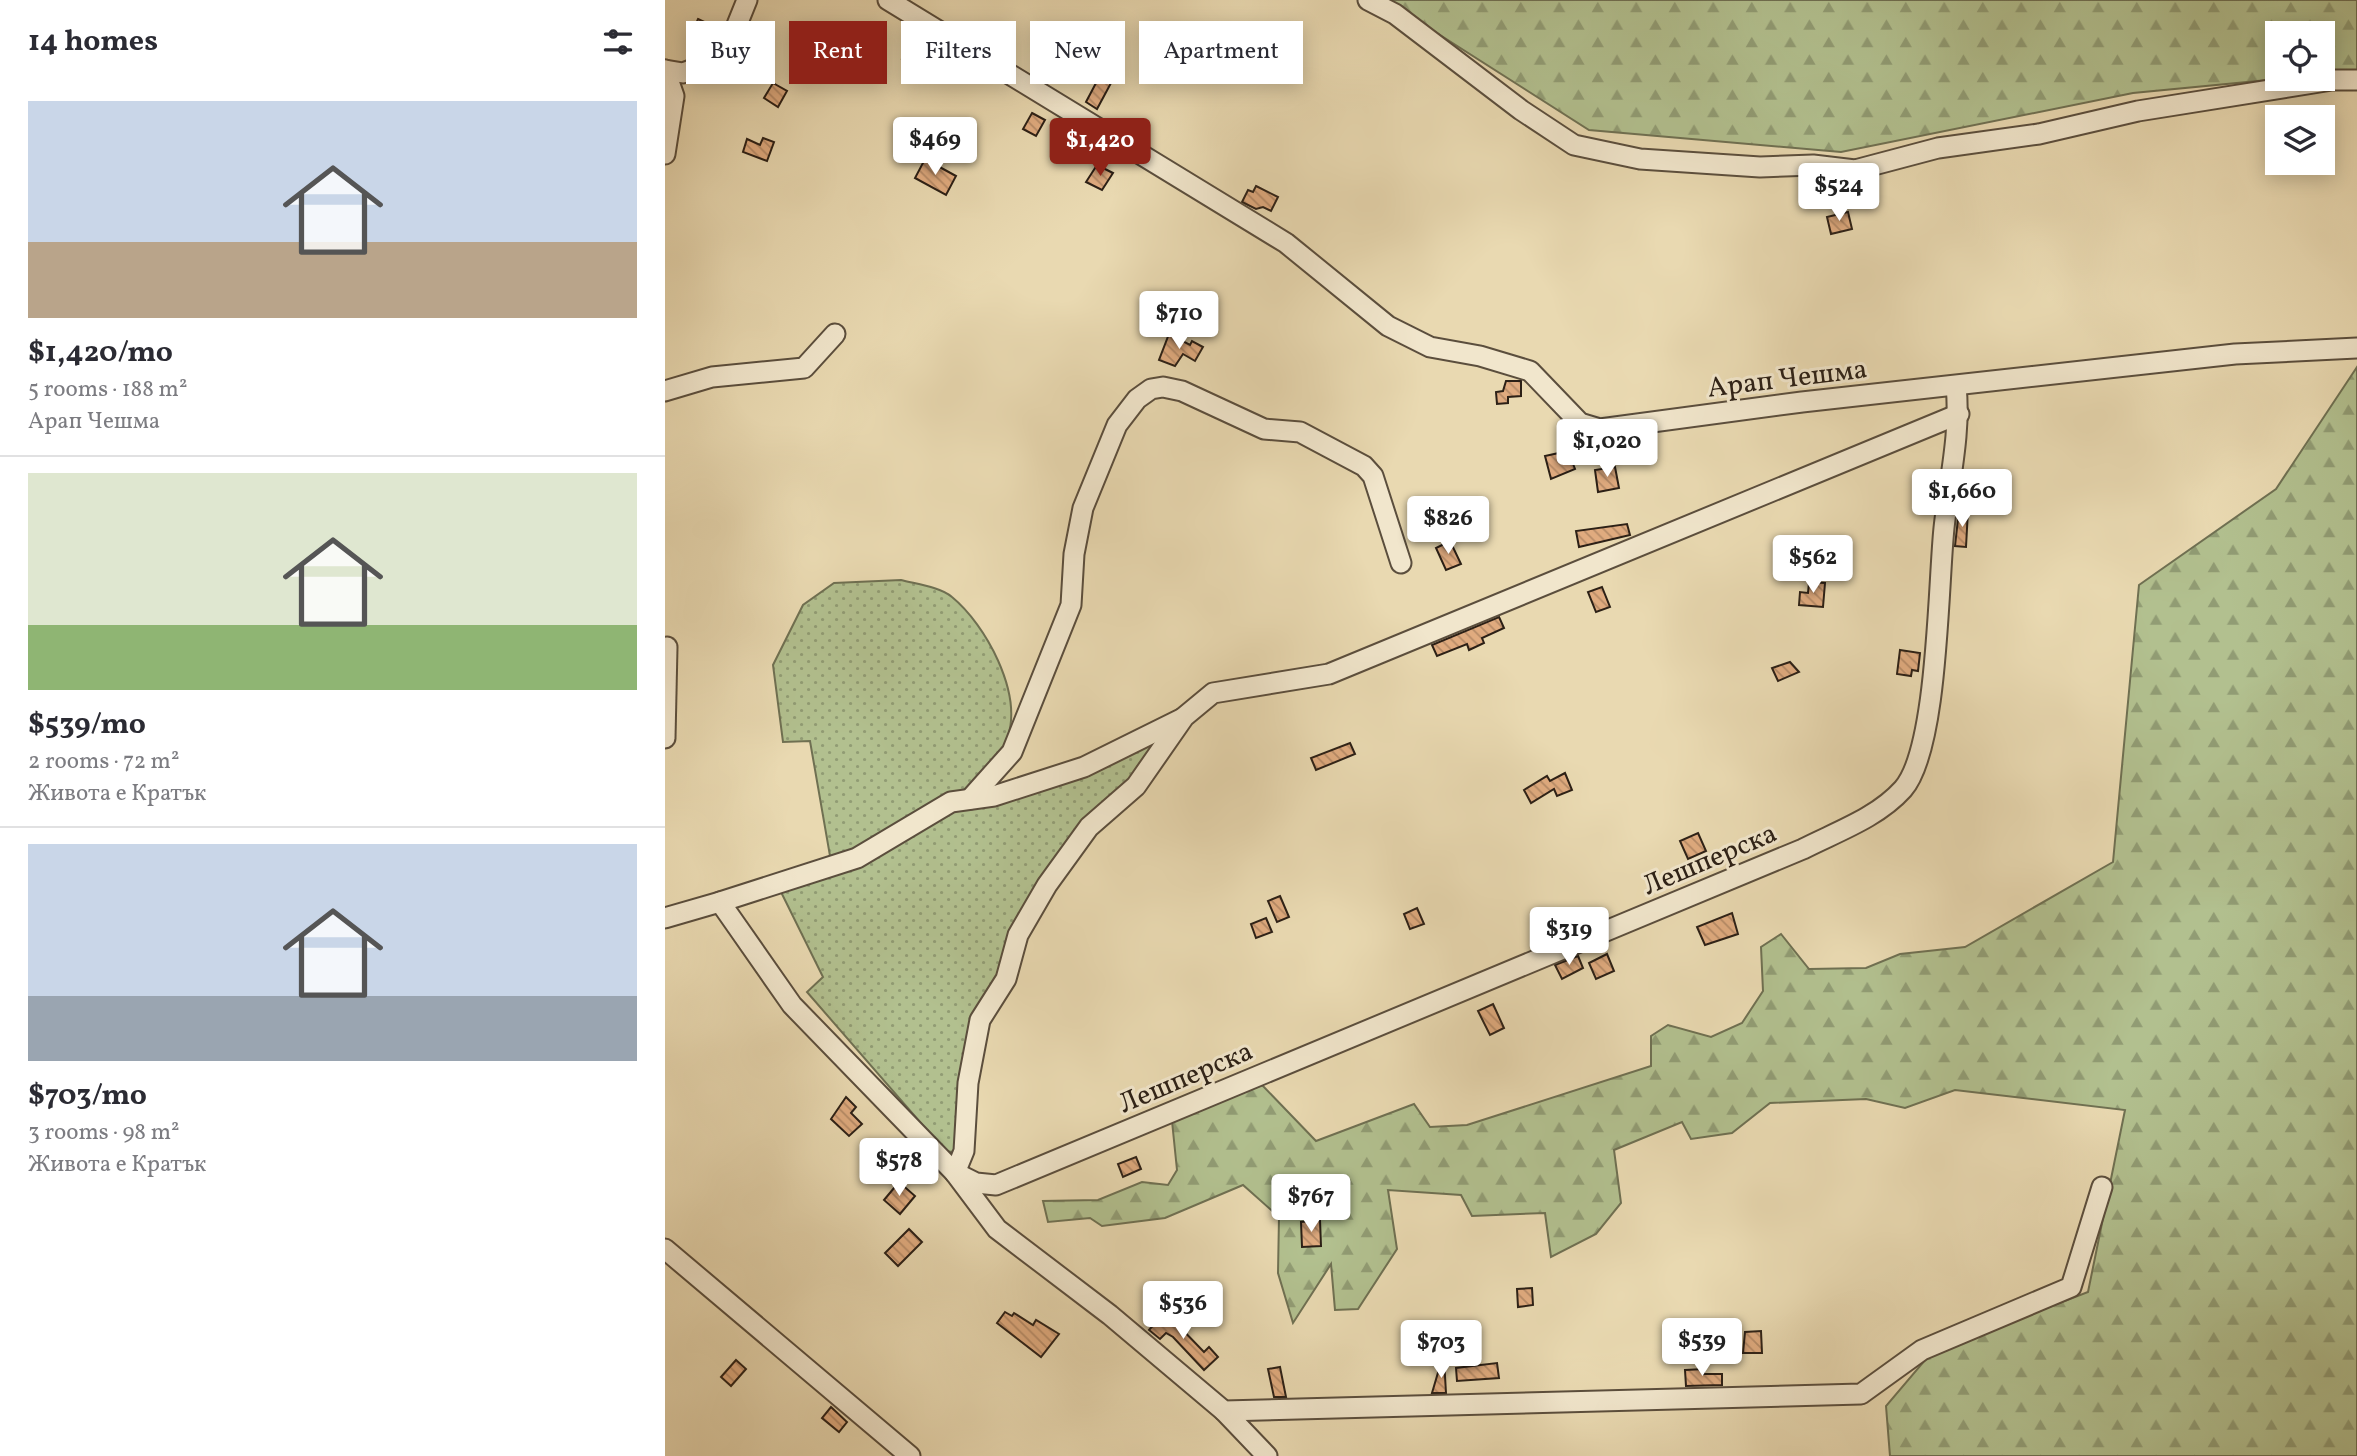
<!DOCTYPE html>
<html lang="en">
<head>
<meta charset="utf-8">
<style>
	body { margin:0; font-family:Vollkorn,serif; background:#f7f7f7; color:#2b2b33; height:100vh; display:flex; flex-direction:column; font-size:26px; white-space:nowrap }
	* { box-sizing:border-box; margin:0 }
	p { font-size:23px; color:#7c7c81 }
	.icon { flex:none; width:38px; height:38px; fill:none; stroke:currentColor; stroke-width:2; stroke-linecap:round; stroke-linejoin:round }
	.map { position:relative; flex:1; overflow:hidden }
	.details { display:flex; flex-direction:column; background:#fff; width:665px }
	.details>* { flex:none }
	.banner { position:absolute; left:21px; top:21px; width:665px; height:63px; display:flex; gap:14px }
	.buttons { position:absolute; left:1600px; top:21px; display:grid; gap:14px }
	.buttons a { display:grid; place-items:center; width:70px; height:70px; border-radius:0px; background:#fff; box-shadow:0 4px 18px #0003; font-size:35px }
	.price { position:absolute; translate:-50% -60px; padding:0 16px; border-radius:7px; background:#fff; color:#222; font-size:23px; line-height:46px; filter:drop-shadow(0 2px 4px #0008) }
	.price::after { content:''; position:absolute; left:50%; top:42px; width:21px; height:16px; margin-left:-10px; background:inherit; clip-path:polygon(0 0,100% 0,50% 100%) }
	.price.selected { background:#8f2418; color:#fff }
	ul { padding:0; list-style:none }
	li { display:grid; align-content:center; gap:14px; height:371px; padding:0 28px }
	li+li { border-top:2px solid #e1e1e2 }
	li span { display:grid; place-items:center; height:217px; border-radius:0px; color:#555 }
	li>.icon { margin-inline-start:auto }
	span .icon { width:126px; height:126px; fill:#fffc; stroke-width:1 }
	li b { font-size:30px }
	h2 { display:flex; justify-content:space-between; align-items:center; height:84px; padding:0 28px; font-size:30px }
	.chip { padding:0 24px; border-radius:0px; background:#fff; box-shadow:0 4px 18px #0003; font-size:24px; line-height:63px }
	.chip.selected { background:#8f2418; color:#fff }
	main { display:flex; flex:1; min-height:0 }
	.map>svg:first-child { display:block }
	.grass { fill:url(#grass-dots); stroke:#6f7052; stroke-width:2 }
	.forest { fill:url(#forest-firs); stroke:#6f7052; stroke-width:2 }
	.building { fill:url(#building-back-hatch); stroke:#2c2016; stroke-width:2 }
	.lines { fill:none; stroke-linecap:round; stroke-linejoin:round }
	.minor-casing { stroke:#5b4e3d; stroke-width:23 }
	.minor { stroke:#f1e6cc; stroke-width:19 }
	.labels { text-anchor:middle; stroke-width:6; stroke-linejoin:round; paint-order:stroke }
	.street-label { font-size:28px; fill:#2c2016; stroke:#f1e6cc }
</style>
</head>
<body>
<main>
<section class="details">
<h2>14 homes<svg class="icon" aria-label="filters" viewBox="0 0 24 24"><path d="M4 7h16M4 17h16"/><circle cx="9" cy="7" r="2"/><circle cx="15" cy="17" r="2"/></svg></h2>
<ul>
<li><span style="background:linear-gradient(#c9d6e8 65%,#b9a48a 0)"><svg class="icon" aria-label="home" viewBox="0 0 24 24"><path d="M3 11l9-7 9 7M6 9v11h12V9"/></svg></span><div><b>$1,420/mo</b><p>5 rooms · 188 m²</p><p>Арап Чешма</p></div></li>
<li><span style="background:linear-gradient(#dfe7d0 70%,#8fb573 0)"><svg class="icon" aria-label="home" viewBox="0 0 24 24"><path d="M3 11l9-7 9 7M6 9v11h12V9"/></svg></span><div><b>$539/mo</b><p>2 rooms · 72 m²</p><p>Живота е Кратък</p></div></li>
<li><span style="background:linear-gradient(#c9d6e8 70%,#9aa5b1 0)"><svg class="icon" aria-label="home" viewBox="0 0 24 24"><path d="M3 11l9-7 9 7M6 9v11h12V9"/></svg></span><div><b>$703/mo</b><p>3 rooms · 98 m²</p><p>Живота е Кратък</p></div></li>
</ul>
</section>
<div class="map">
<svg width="1692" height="1456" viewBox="0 0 1692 1456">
	<defs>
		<pattern id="grass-dots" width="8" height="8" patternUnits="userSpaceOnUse" patternTransform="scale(1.75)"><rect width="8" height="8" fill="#b2c08f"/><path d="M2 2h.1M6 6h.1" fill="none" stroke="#919c74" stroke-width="1.8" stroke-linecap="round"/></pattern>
		<pattern id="forest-firs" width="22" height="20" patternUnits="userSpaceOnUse" patternTransform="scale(1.75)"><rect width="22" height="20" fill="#b2c08f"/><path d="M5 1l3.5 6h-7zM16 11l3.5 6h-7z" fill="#919c74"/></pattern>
		<pattern id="building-back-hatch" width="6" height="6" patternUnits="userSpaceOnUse" patternTransform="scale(1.75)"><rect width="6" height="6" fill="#e0ab7f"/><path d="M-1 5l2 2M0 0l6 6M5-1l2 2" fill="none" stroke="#b68b67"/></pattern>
	</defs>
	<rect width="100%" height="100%" fill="#e9d9b1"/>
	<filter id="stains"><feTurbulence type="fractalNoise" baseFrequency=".00286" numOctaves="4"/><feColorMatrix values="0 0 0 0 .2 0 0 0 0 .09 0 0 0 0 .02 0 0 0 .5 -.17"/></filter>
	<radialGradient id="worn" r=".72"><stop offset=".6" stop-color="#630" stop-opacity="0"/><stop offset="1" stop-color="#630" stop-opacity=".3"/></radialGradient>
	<path class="grass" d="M236,580C251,584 276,587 287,597C321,625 357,692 343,736C334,765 309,782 287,801L329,796L519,717L424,827L315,1020L299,1151L281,1152L142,992L158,977L116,892L168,873L145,741L118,742L108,665L138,605L169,583Z"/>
	<g class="forest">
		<polygon points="720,0 1692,0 1692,71 1657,74 1657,33 1612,33 1613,79 1468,93 1176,152 924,130"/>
		<polygon points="1692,367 1692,1456 1225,1456 1221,1406 1266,1353 1423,1292 1460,1110 1290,1090 1240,1108 1201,1099 1105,1103 1067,1133 1026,1139 1017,1122 949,1150 956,1203 931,1234 886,1257 880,1213 807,1216 796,1195 723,1190 732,1249 693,1309 670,1310 666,1264 628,1323 613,1273 614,1217 578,1185 500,1218 437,1226 425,1218 383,1222 378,1201 433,1200 477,1182 503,1185 512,1170 507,1121 597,1085 651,1141 749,1104 765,1127 802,1125 986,1066 986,1036 1003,1025 1046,1037 1077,1023 1098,991 1096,947 1116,934 1144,969 1201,968 1235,954 1300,947 1448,862 1474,585 1611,489"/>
	</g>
	<g class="building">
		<polygon points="33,19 48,26 41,43 25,37"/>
		<polygon points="247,43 264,54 254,70 237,59"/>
		<polygon points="441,64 453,70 432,109 421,102"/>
		<polygon points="108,83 122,91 113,107 99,98"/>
		<polygon points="367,113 380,120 371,136 358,129"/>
		<polygon points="401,133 415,140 407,154 394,147"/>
		<polygon points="98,138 109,142 102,161 78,152 82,139 95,145"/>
		<polygon points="260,159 291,176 281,195 250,178"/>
		<polygon points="432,165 448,173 437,190 421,182"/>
		<polygon points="591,186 613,197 606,211 598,207 591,209 577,202 583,190 588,192"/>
		<polygon points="1183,212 1187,229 1166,234 1162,217"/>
		<polygon points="504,334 525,345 527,341 538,347 530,361 518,354 510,366 494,360"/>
		<polygon points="841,381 856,381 856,396 843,397 843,403 832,404 831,392 838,391"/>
		<polygon points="903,451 910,469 886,479 880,456"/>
		<polygon points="950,467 954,488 933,492 930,470"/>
		<polygon points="1294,510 1303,510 1301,547 1290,546"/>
		<polygon points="962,524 965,535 914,547 911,531"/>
		<polygon points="785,541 796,564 781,570 771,548"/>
		<polygon points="1144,582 1160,583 1158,607 1134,605 1135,592 1143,593"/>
		<polygon points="937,587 945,607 931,612 923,592"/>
		<polygon points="834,617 839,628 817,638 819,643 804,650 802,644 772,656 767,645"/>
		<polygon points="1235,650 1255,653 1253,671 1247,670 1246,676 1232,674"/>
		<polygon points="1125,662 1134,672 1113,681 1107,668"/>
		<polygon points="685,743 690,754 651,770 646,758"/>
		<polygon points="900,773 907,790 892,796 889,789 866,803 859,790 882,776 885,781"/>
		<polygon points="1033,833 1041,851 1023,859 1015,841"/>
		<polygon points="615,896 624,917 612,922 603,901"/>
		<polygon points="752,908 759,924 745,929 739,914"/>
		<polygon points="1067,913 1073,934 1040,945 1032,927"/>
		<polygon points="601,918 607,932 591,938 586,924"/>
		<polygon points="942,954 949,971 931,979 924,963"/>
		<polygon points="913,956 918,968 897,979 890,965"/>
		<polygon points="828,1004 839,1028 825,1035 813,1011"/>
		<polygon points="181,1097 191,1107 186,1113 197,1124 184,1136 166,1119"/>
		<polygon points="471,1157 476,1169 458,1177 453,1164"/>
		<polygon points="234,1182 250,1196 235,1214 219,1200"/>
		<polygon points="655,1220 656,1246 637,1247 636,1222"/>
		<polygon points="244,1229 257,1242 233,1266 220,1253"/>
		<polygon points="867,1288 868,1305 853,1307 852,1289"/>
		<polygon points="340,1312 347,1316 349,1313 368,1325 371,1320 394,1334 376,1357 332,1323"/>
		<polygon points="498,1314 511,1323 539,1352 544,1347 553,1357 539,1370 508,1337 501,1333 495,1339 484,1330"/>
		<polygon points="1096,1331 1097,1353 1078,1353 1080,1332"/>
		<polygon points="777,1359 779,1359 781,1393 767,1393"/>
		<polygon points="71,1360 81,1369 66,1386 56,1377"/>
		<polygon points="832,1363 834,1378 792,1381 791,1368"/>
		<polygon points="615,1367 621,1397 609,1397 603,1369"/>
		<polygon points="1039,1369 1039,1374 1057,1374 1057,1385 1021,1386 1020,1370"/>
		<polygon points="166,1407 182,1422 174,1432 157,1418"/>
	</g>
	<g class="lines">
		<g class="minor-casing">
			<g id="minor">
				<polyline points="223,0 621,243 723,326 765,347 815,356 865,371 915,423 935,429 1137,402 1570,354 1692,348"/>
				<polyline points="703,0 730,14 856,110 909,145 975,159 1095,167 1148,165 1190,170 1273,148 1374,134 1473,111 1667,80 1692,80"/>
				<polyline points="0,70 18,73 59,57 82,0"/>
				<polyline points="0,70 9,96 0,154"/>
				<polyline points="0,391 47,377 139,368 170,334"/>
				<polyline points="0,738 2,647"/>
				<polyline points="305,799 347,752 406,605 409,554 418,508 452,425 472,399 486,389 498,387 517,391 599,429 635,432 699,466 708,476 736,563"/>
				<polyline points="55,902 192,858 286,802 329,796 419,767 516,719"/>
				<polyline points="0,918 55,902 127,1005 290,1173 332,1229 445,1315 559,1411 1196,1394 1257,1350 1406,1287 1437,1187"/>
				<polyline points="290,1173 299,1151 303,1083 315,1020 341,979 353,935 382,885 424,827 471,786 519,717 548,693 664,674 1294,414"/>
				<path d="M291,1173L311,1183L331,1185L1138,849C1171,832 1212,818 1238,789C1273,749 1273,585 1279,528C1284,481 1296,433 1291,386"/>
				<polyline points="0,1249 245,1456"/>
				<polyline points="559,1411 602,1456"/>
			</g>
		</g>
		<use href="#minor" class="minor"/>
	</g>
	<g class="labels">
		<g class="street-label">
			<text transform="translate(1122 377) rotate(-7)" y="10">Арап Чешма</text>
			<text transform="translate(1044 858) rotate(-23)" y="10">Лешперска</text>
			<text transform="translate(520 1076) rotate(-23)" y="10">Лешперска</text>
		</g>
	</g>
	<rect width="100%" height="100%" filter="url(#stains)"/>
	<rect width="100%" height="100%" fill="url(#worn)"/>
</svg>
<div class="buttons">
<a><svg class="icon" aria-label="locate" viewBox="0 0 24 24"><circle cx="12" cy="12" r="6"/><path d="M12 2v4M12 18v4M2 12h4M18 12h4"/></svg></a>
<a><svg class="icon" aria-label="layers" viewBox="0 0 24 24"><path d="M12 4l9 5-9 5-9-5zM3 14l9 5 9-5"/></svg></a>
</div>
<b class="price" style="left:270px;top:177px">$469</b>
<b class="price selected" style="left:435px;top:178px">$1,420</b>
<b class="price" style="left:1174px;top:223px">$524</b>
<b class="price" style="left:514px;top:351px">$710</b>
<b class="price" style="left:942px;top:479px">$1,020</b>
<b class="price" style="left:1297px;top:529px">$1,660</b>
<b class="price" style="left:783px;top:556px">$826</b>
<b class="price" style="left:1148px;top:595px">$562</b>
<b class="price" style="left:904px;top:967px">$319</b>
<b class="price" style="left:234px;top:1198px">$578</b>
<b class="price" style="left:646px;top:1234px">$767</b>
<b class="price" style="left:518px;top:1341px">$536</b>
<b class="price" style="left:1037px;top:1378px">$539</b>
<b class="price" style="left:776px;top:1380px">$703</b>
<div class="banner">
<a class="chip">Buy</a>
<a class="chip selected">Rent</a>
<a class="chip">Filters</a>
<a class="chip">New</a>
<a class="chip">Apartment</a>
</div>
</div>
</main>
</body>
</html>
